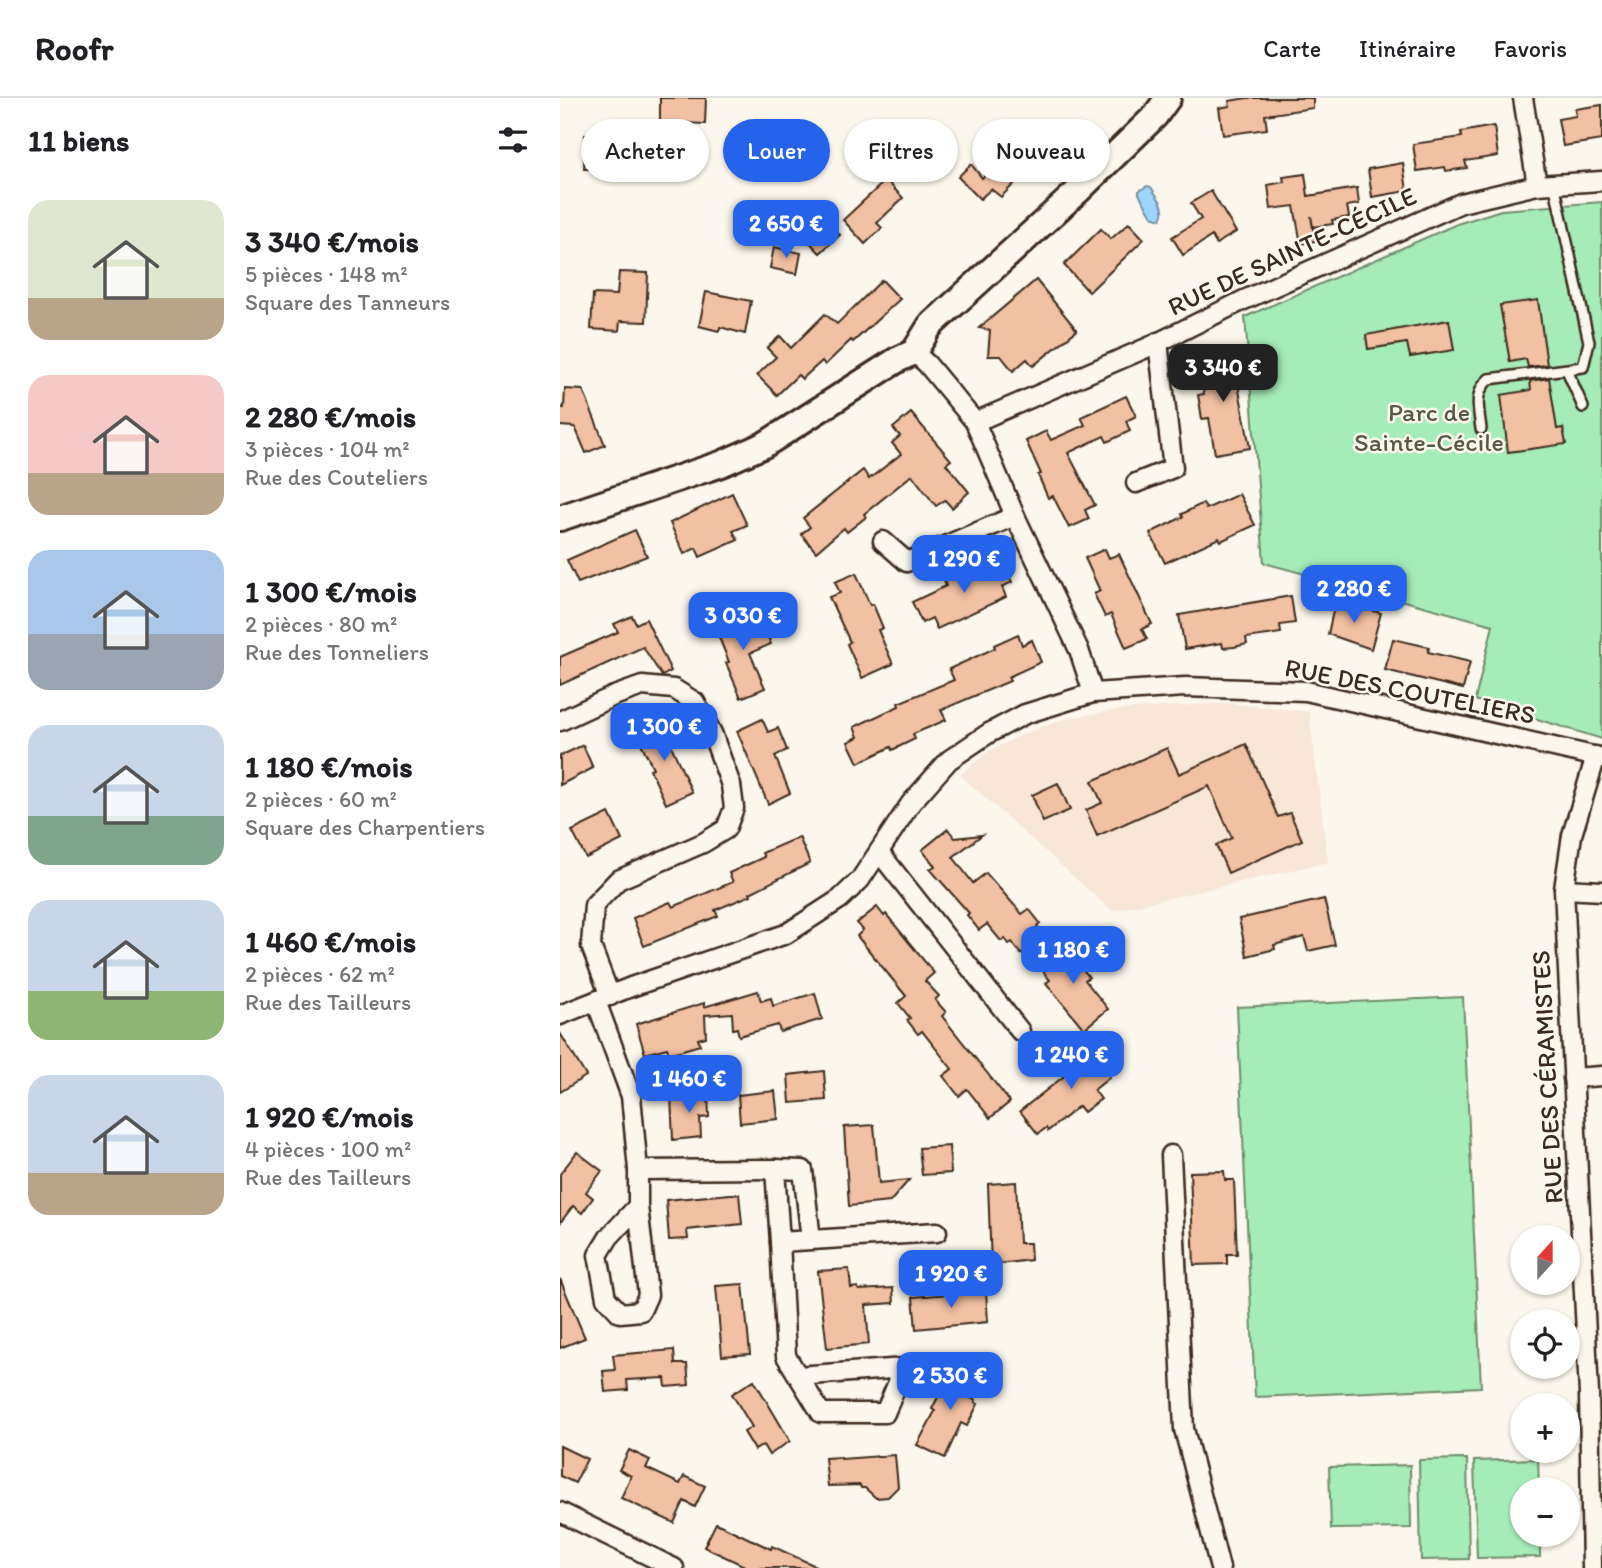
<!DOCTYPE html>
<html lang="fr">
<head>
<meta charset="utf-8">
<style>
	body { margin:0; font-family:Itim,sans-serif; background:#f2f2f2; color:#202124; height:100vh; display:flex; flex-direction:column; font-size:26px; white-space:nowrap }
	* { box-sizing:border-box; margin:0 }
	p { font-size:23px; color:#757577 }
	.icon { flex:none; width:38px; height:38px; fill:none; stroke:currentColor; stroke-width:2; stroke-linecap:round; stroke-linejoin:round }
	.map { position:relative; flex:1; overflow:hidden }
	.sheet { display:flex; flex-direction:column; background:#fff; width:560px }
	.sheet>* { flex:none }
	.hud { position:absolute; left:21px; top:21px; width:665px; height:63px; display:flex; gap:14px }
	.needle { width:46px; rotate:21deg }
	.tools { position:absolute; left:950px; top:1127px; display:grid; gap:14px }
	.tools a { display:grid; place-items:center; width:70px; height:70px; border-radius:50%; background:#fff; box-shadow:0 2px 5px #0004; font-size:35px }
	.price { position:absolute; translate:-50% -60px; padding:0 16px; border-radius:14px; background:#2563eb; color:#fff; font-size:23px; line-height:46px; filter:drop-shadow(0 2px 4px #0008) }
	.price::after { content:''; position:absolute; left:50%; top:42px; width:21px; height:16px; margin-left:-10px; background:inherit; clip-path:polygon(0 0,100% 0,50% 100%) }
	.price.selected { background:#222; color:#fff }
	ul { padding:0; list-style:none }
	li { display:flex; align-items:center; gap:21px; height:175px; padding:0 28px }
	li span { display:grid; place-items:center; flex:none; width:196px; height:140px; border-radius:21px; color:#555 }
	li>.icon { margin-inline-start:auto }
	span .icon { width:84px; height:84px; fill:#fffc; stroke-width:1 }
	li b { font-size:30px }
	h2 { display:flex; justify-content:space-between; align-items:center; height:84px; padding:0 28px; font-size:30px }
	.chip { padding:0 24px; border-radius:32px; background:#fff; box-shadow:0 2px 5px #0004; font-size:24px; line-height:63px }
	.chip.selected { background:#2563eb; color:#fff }
	header { display:flex; align-items:center; gap:42px; box-sizing:border-box; height:98px; padding:0 35px; background:#fff; border-bottom:2px solid #e0e0e0 }
	header strong { font-size:33px }
	nav { display:flex; gap:38px; margin-inline-start:auto; font-size:24px }
	main { display:flex; flex:1; min-height:0 }
	.map>svg:first-child { display:block }
	.built { fill:#f8e6d6 }
	.green { fill:#a6ecb8; stroke:#708b6b; stroke-width:2 }
	.water { fill:#9dd5fd; stroke:#7691a4; stroke-width:2 }
	.building { fill:#f2c0a2; stroke:#3b2a1e; stroke-width:2 }
	.lines { fill:none; stroke-linecap:round; stroke-linejoin:round }
	.lane-casing { stroke:#3b2a1e; stroke-width:14 }
	.street-casing { stroke:#3b2a1e; stroke-width:23 }
	.secondary-casing { stroke:#3b2a1e; stroke-width:30 }
	.lane { stroke:#fbf7ec; stroke-width:9 }
	.street { stroke:#fbf7ec; stroke-width:18 }
	.secondary { stroke:#fbf7ec; stroke-width:24 }
	.labels { text-anchor:middle; stroke-width:5; stroke-linejoin:round; paint-order:stroke }
	.street-label { font-size:26px; fill:#3b2a1e; stroke:#fbf7ec }
	.park-label { font-size:26px; fill:#565a44; stroke:#fbf7ec }
</style>
</head>
<body>
<header>
<strong>Roofr</strong>
<nav><a>Carte</a><a>Itinéraire</a><a>Favoris</a></nav>
</header>
<main>
<section class="sheet">
<h2>11 biens<svg class="icon" aria-label="filters" viewBox="0 0 24 24"><path d="M4 7h16M4 17h16"/><circle cx="9" cy="7" r="2"/><circle cx="15" cy="17" r="2"/></svg></h2>
<ul>
<li><span style="background:linear-gradient(#dfe7d0 70%,#b9a48a 0)"><svg class="icon" aria-label="home" viewBox="0 0 24 24"><path d="M3 11l9-7 9 7M6 9v11h12V9"/></svg></span><div><b>3 340 €/mois</b><p>5 pièces · 148 m²</p><p>Square des Tanneurs</p></div></li>
<li><span style="background:linear-gradient(#f6c9c9 70%,#b9a48a 0)"><svg class="icon" aria-label="home" viewBox="0 0 24 24"><path d="M3 11l9-7 9 7M6 9v11h12V9"/></svg></span><div><b>2 280 €/mois</b><p>3 pièces · 104 m²</p><p>Rue des Couteliers</p></div></li>
<li><span style="background:linear-gradient(#a9c7e8 60%,#9aa5b1 0)"><svg class="icon" aria-label="home" viewBox="0 0 24 24"><path d="M3 11l9-7 9 7M6 9v11h12V9"/></svg></span><div><b>1 300 €/mois</b><p>2 pièces · 80 m²</p><p>Rue des Tonneliers</p></div></li>
<li><span style="background:linear-gradient(#c9d6e8 65%,#7fa58c 0)"><svg class="icon" aria-label="home" viewBox="0 0 24 24"><path d="M3 11l9-7 9 7M6 9v11h12V9"/></svg></span><div><b>1 180 €/mois</b><p>2 pièces · 60 m²</p><p>Square des Charpentiers</p></div></li>
<li><span style="background:linear-gradient(#c9d6e8 65%,#8fb573 0)"><svg class="icon" aria-label="home" viewBox="0 0 24 24"><path d="M3 11l9-7 9 7M6 9v11h12V9"/></svg></span><div><b>1 460 €/mois</b><p>2 pièces · 62 m²</p><p>Rue des Tailleurs</p></div></li>
<li><span style="background:linear-gradient(#c9d6e8 70%,#b9a48a 0)"><svg class="icon" aria-label="home" viewBox="0 0 24 24"><path d="M3 11l9-7 9 7M6 9v11h12V9"/></svg></span><div><b>1 920 €/mois</b><p>4 pièces · 100 m²</p><p>Rue des Tailleurs</p></div></li>
</ul>
</section>
<div class="map">
<svg width="1042" height="1470" viewBox="0 0 1042 1470">
	<rect width="100%" height="100%" fill="#fbf7ec"/>
	<filter id="ink" filterUnits="userSpaceOnUse"><feTurbulence type="fractalNoise" baseFrequency=".0143" numOctaves="2"/><feDisplacementMap in="SourceGraphic" scale="14" xChannelSelector="R" yChannelSelector="G"/><feConvolveMatrix kernelMatrix="1 2 1 2 8 2 1 2 1" color-interpolation-filters="sRGB"/></filter>
	<g filter="url(#ink)">
		<polygon class="built" points="668,605 749,614 768,764 552,813 400,677 429,653 468,634 508,620 559,612"/>
		<g class="green">
			<polygon points="1042,104 1042,641 915,602 933,527 704,465 685,219 897,126 941,112"/>
			<polygon points="903,899 921,1289 695,1299 677,909"/>
			<polygon points="907,1361 909,1461 861,1462 859,1362"/>
			<polygon points="978,1361 979,1391 962,1391 962,1437 980,1437 980,1459 917,1460 914,1363"/>
			<polygon points="850,1367 851,1430 771,1431 769,1369"/>
		</g>
		<path class="water" d="M587,88L591,89C597,99 608,110 601,121L592,118L579,96V93Z"/>
		<g class="building">
			<polygon points="100,0 146,0 145,26 100,24"/>
			<polygon points="687,0 753,0 753,10 705,17 707,31 663,37 659,10 670,8 669,3"/>
			<polygon points="1042,7 1042,42 1003,48 998,21 1016,18 1015,11"/>
			<polygon points="46,24 107,27 143,56 125,79 114,80 65,43 64,69 57,69 49,77 39,76 34,71 24,71 25,37 45,38 46,29 41,26 46,26"/>
			<polygon points="934,28 938,58 905,63 907,70 886,73 885,69 857,73 853,46 902,39 901,34"/>
			<polygon points="439,64 457,83 441,99 431,91 420,101 398,79 411,66 422,80"/>
			<polygon points="843,65 847,93 812,99 808,71"/>
			<polygon points="745,76 748,98 797,90 799,106 787,108 789,119 772,122 773,126 753,129 751,118 755,143 741,146 734,108 711,111 708,87 724,84 723,79"/>
			<polygon points="326,82 343,100 317,125 322,130 305,146 283,122"/>
			<polygon points="651,93 676,134 656,146 652,138 623,157 612,139 641,121 631,105"/>
			<polygon points="246,108 253,108 280,137 260,155 230,124"/>
			<polygon points="569,125 584,141 529,194 504,167 541,131 551,141"/>
			<polygon points="214,149 241,155 237,176 210,170"/>
			<polygon points="59,174 88,175 86,224 60,223 59,233 31,231 33,196 57,197"/>
			<polygon points="322,182 340,201 293,244 291,242 265,267 262,263 242,281 238,277 217,297 197,277 216,259 207,250 220,238 231,250 265,216 277,226"/>
			<polygon points="476,182 517,232 473,268 467,261 453,273 441,258 428,258 430,232 419,230"/>
			<polygon points="146,194 191,203 185,236 160,229 159,233 139,228"/>
			<polygon points="978,202 987,267 968,269 966,261 950,264 940,207"/>
			<polygon points="889,222 894,252 850,259 847,245 808,251 806,237"/>
			<polygon points="672,255 690,350 655,356 649,320 642,321 640,308 638,297 644,296 638,260"/>
			<polygon points="989,280 997,331 1003,330 1006,346 948,354 941,297 971,292 970,283"/>
			<polygon points="5,291 23,292 45,347 26,355 15,329 0,328 0,309 4,310"/>
			<polygon points="566,298 576,318 566,323 570,333 547,344 544,338 508,355 535,407 525,412 529,421 509,430 493,398 488,400 478,377 481,376 466,343 486,333 491,342 525,327 521,319"/>
			<polygon points="351,315 391,362 386,366 409,394 392,410 385,402 376,408 352,377 304,416 306,419 287,434 284,430 256,454 241,436 250,429 243,420 303,372 309,381 341,356 332,345 340,338 333,330"/>
			<polygon points="172,395 187,427 173,433 178,442 140,459 136,450 124,456 110,425"/>
			<polygon points="679,396 695,427 661,443 659,440 605,465 590,435 623,419 622,416 643,405 646,411"/>
			<polygon points="75,432 87,458 18,485 7,462"/>
			<polygon points="545,451 549,460 559,456 592,526 582,531 587,541 566,550 551,516 545,519 534,496 540,493 525,460"/>
			<polygon points="442,462 452,484 442,489 446,499 377,531 372,520 362,525 352,504 386,488 384,483 406,473 408,478"/>
			<polygon points="296,475 310,507 313,506 323,530 318,532 333,566 302,580 287,546 290,544 269,499 280,495 275,484"/>
			<polygon points="731,498 735,525 720,527 721,535 686,540 687,546 674,549 663,550 662,545 625,551 619,517"/>
			<polygon points="775,504 821,515 811,551 768,536"/>
			<polygon points="183,515 189,530 202,524 211,546 190,555 205,590 181,600 166,565 169,564 154,527"/>
			<polygon points="72,518 76,526 86,521 111,573 102,578 83,549 0,587 0,559 58,534 54,526"/>
			<polygon points="458,536 462,547 472,542 481,564 448,579 450,583 381,612 386,622 353,636 355,641 332,652 331,649 298,665 288,644 298,639 294,629 339,608 338,605 394,582 389,571 435,550 434,547"/>
			<polygon points="833,541 869,549 868,554 910,564 903,591 825,572"/>
			<polygon points="202,621 208,634 218,630 227,652 215,658 230,695 208,706 177,633"/>
			<polygon points="100,623 132,694 106,706 90,671 93,670 76,635"/>
			<polygon points="686,646 718,719 730,715 742,742 668,775 656,747 672,740 649,688 537,738 526,712 542,705 532,683 607,650 619,676"/>
			<polygon points="23,647 33,670 0,687 0,658"/>
			<polygon points="498,685 510,712 483,724 472,697"/>
			<polygon points="49,715 62,742 26,760 12,733"/>
			<polygon points="388,731 395,740 422,737 393,759 413,785 426,775 462,816 469,811 480,825 477,828 484,837 461,856 452,844 449,846 445,841 441,843 427,826 419,832 407,817 409,815 370,771 375,768 362,752"/>
			<polygon points="239,739 250,765 190,795 191,797 155,812 158,818 84,848 73,820 110,804 113,809 173,784 169,775 204,759 202,755"/>
			<polygon points="764,801 775,847 748,853 744,839 714,847 715,851 687,858 679,821"/>
			<polygon points="317,809 324,818 326,816 374,875 365,883 379,898 375,902 386,914 382,918 450,1004 430,1020 407,991 399,998 383,978 392,971 362,933 358,936 347,922 350,920 338,905 346,898 297,838 303,832 297,825"/>
			<polygon points="485,851 518,855 517,864 529,879 525,882 548,911 524,931 486,885 490,882 484,875"/>
			<polygon points="198,893 201,903 211,900 213,908 255,895 262,921 220,934 218,927 179,938 177,930 173,931 172,915 145,917 146,939 138,941 140,947 109,956 107,950 85,956 76,926 144,905 144,909"/>
			<polygon points="0,935 26,978 0,994"/>
			<polygon points="546,945 560,961 546,974 550,979 534,992 541,1001 524,1014 519,1008 488,1033 486,1030 478,1036 460,1013"/>
			<polygon points="264,973 266,1002 230,1005 228,977"/>
			<polygon points="215,993 218,1021 180,1025 178,997"/>
			<polygon points="148,996 149,1019 140,1020 141,1039 113,1042 111,998"/>
			<polygon points="314,1027 319,1085 349,1082 330,1104 289,1108 284,1029"/>
			<polygon points="389,1048 391,1075 362,1077 359,1050"/>
			<polygon points="17,1054 42,1073 26,1094 33,1100 22,1115 13,1108 0,1125 0,1076"/>
			<polygon points="664,1073 665,1082 674,1082 677,1156 667,1156 667,1166 634,1167 630,1074"/>
			<polygon points="456,1084 459,1145 470,1145 471,1162 431,1167 428,1086"/>
			<polygon points="170,1096 179,1096 182,1126 127,1132 128,1141 109,1142 106,1102"/>
			<polygon points="289,1171 291,1190 298,1189 299,1192 333,1190 334,1205 306,1207 309,1246 267,1250 258,1173"/>
			<polygon points="0,1181 25,1240 0,1250"/>
			<polygon points="183,1186 190,1256 162,1258 156,1188"/>
			<polygon points="426,1193 428,1224 356,1231 353,1199"/>
			<polygon points="114,1252 115,1266 127,1266 129,1287 106,1289 105,1280 85,1281 67,1282 68,1292 45,1294 43,1273 55,1272 53,1257"/>
			<polygon points="391,1266 417,1280 408,1299 416,1302 415,1304 418,1306 407,1328 401,1325 385,1360 357,1347 375,1313 372,1311 384,1287 381,1285"/>
			<polygon points="194,1282 230,1343 209,1357 203,1347 195,1352 184,1334 192,1329 172,1296"/>
			<polygon points="0,1348 27,1361 15,1385 0,1378"/>
			<polygon points="69,1352 90,1362 86,1370 120,1386 124,1378 145,1388 135,1409 124,1403 114,1425 61,1400 71,1378 59,1372"/>
			<polygon points="335,1357 338,1389 328,1399 316,1400 305,1390 301,1390 300,1387 268,1388 265,1360 281,1359 281,1361"/>
			<polygon points="156,1425 211,1451 212,1448 260,1470 189,1470 144,1449"/>
		</g>
		<g class="lines">
			<g class="lane-casing">
				<g id="lane">
					<polyline points="1007,272 1023,309"/>
					<path d="M921,331C919,312 913,295 929,281L1023,269L1029,244L994,85"/>
				</g>
			</g>
			<g class="street-casing">
				<g id="street">
					<polyline points="963,0 977,87"/>
					<polyline points="354,254 367,266 415,324 455,418 519,552 533,595"/>
					<polyline points="415,324 591,248 684,202 901,105 977,87 1042,83"/>
					<polyline points="576,385 613,370 598,244"/>
					<polyline points="323,443 347,464 455,418"/>
					<polyline points="0,623 54,598 82,588 114,591 135,604 152,635 171,687 174,710 166,731 143,745 58,782 34,807 31,848 50,898"/>
					<polyline points="319,754 460,933"/>
					<polyline points="1004,791 1042,793"/>
					<polyline points="36,903 71,998 78,1072 78,1108 88,1197 81,1213 60,1215 46,1200 38,1157 49,1139 78,1108"/>
					<polyline points="0,917 71,889 226,836 280,801 300,782 351,705 389,662 429,635 465,616 533,595 625,589 746,593 1042,660"/>
					<polyline points="1013,980 1042,978"/>
					<polyline points="611,1057 624,1331 660,1470"/>
					<polyline points="78,1072 215,1071"/>
					<polyline points="251,1142 243,1072 215,1071 220,1144 377,1134"/>
					<polyline points="220,1144 226,1258 261,1315 325,1315 344,1270 238,1278"/>
					<polyline points="0,1414 114,1470"/>
					<polyline points="1032,1470 1029,1296 1004,791 1012,737 1036,658"/>
				</g>
			</g>
			<g class="secondary-casing">
				<polyline id="secondary" points="0,420 161,366 204,347 337,262 354,254 370,228 518,93 595,18 608,0"/>
			</g>
			<use href="#lane" class="lane"/>
			<use href="#street" class="street"/>
			<use href="#secondary" class="secondary"/>
		</g>
	</g>
	<g class="labels">
		<g class="street-label">
			<text transform="translate(732 153) rotate(-25)" y="9">RUE DE SAINTE-CÉCILE</text>
			<text transform="translate(850 593) rotate(11)" y="9">RUE DES COUTELIERS</text>
			<text transform="translate(987 979) rotate(-93)" y="9">RUE DES CÉRAMISTES</text>
		</g>
		<g class="park-label">
			<text x="869" y="323">Parc de<tspan x="869" dy="30">Sainte-Cécile</tspan></text>
		</g>
	</g>
</svg>
<div class="tools">
<a><svg class="needle" viewBox="-14 -14 28 28"><path d="M0-13l5 13h-10z" fill="#e53935"/><path d="M0 13l5-13h-10z" fill="#757577"/></svg></a>
<a><svg class="icon" aria-label="locate" viewBox="0 0 24 24"><circle cx="12" cy="12" r="6"/><path d="M12 2v4M12 18v4M2 12h4M18 12h4"/></svg></a>
<a>+</a>
<a>−</a>
</div>
<b class="price" style="left:226px;top:162px">2 650 €</b>
<b class="price selected" style="left:663px;top:306px">3 340 €</b>
<b class="price" style="left:404px;top:497px">1 290 €</b>
<b class="price" style="left:794px;top:527px">2 280 €</b>
<b class="price" style="left:183px;top:554px">3 030 €</b>
<b class="price" style="left:104px;top:665px">1 300 €</b>
<b class="price" style="left:513px;top:888px">1 180 €</b>
<b class="price" style="left:511px;top:993px">1 240 €</b>
<b class="price" style="left:129px;top:1017px">1 460 €</b>
<b class="price" style="left:391px;top:1212px">1 920 €</b>
<b class="price" style="left:390px;top:1314px">2 530 €</b>
<div class="hud">
<a class="chip">Acheter</a>
<a class="chip selected">Louer</a>
<a class="chip">Filtres</a>
<a class="chip">Nouveau</a>
</div>
</div>
</main>
</body>
</html>
